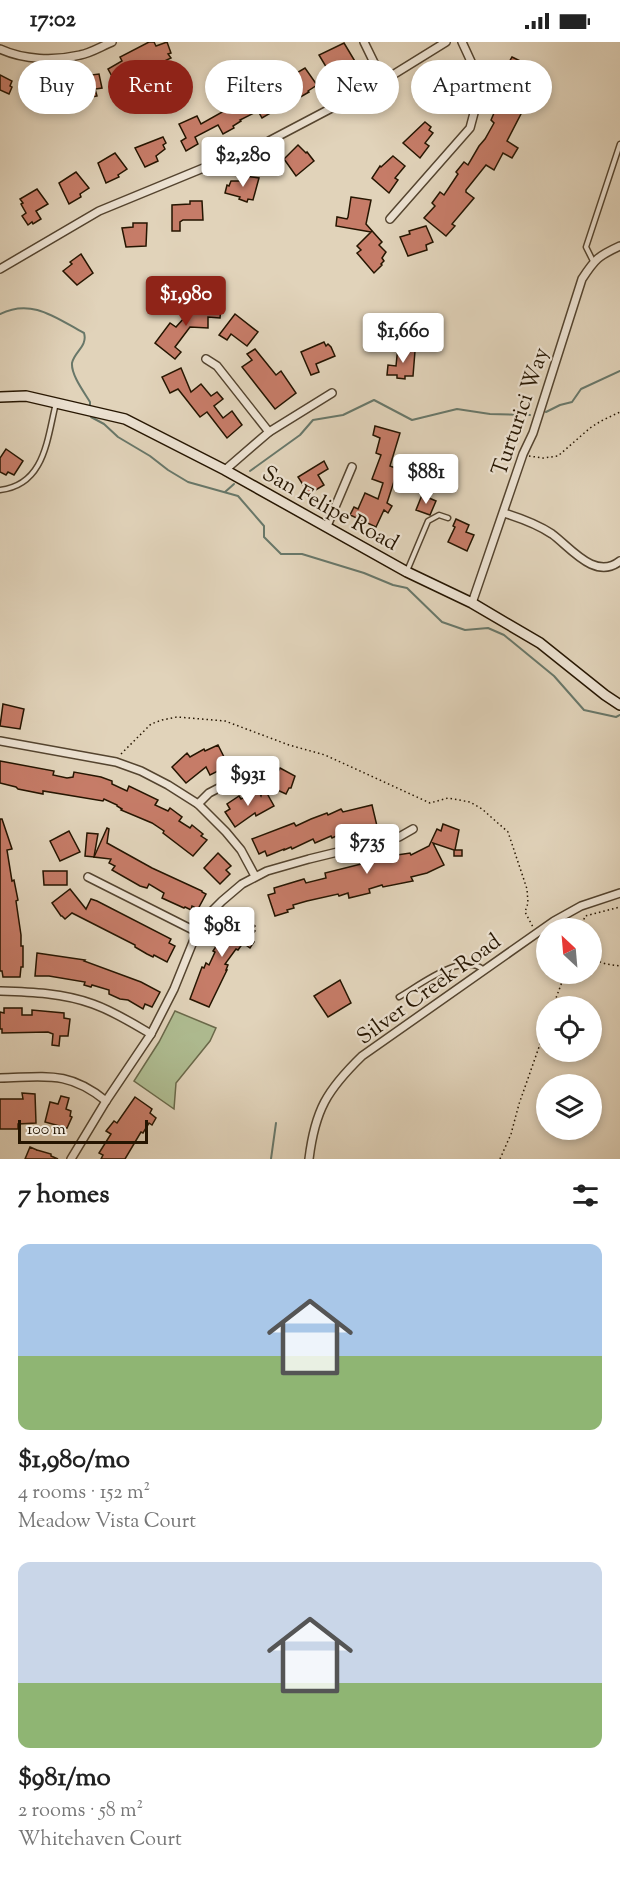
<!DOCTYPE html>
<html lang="en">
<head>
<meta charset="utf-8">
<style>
	body { margin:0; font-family:"Sorts Mill Goudy",serif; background:#f2f2f2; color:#222; height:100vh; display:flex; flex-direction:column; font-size:22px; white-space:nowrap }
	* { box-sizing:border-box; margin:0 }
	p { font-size:20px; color:#767676 }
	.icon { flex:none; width:33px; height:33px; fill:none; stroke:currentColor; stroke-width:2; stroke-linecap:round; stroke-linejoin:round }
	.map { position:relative; height:1117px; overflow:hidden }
	.drawer { display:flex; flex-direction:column; background:#fff; flex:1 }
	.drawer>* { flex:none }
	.banner { position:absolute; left:18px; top:18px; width:585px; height:54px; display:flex; gap:12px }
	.needle { width:39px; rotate:334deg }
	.tools { position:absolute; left:536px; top:876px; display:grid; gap:12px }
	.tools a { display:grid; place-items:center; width:66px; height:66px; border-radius:50%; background:#fff; box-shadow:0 3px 9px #0003; font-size:30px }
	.scale { position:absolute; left:18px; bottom:15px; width:130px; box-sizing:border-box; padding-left:6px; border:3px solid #251501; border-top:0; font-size:16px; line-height:21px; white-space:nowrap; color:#251501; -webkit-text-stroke:4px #ece2d2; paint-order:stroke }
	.price { position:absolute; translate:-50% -51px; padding:0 14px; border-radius:6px; background:#fff; color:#222; font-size:20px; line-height:39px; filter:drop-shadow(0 2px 3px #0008) }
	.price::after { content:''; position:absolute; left:50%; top:36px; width:18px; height:14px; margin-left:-9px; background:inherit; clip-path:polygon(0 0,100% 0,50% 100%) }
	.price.on { background:#8f2418; color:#fff }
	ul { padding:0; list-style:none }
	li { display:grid; align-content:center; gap:12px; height:318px; padding:0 18px }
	li span { display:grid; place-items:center; height:186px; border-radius:12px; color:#555 }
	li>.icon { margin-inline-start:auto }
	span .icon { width:108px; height:108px; fill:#fffc; stroke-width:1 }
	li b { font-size:26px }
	h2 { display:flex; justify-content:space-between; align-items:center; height:72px; padding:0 18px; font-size:26px }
	.tag { padding:0 21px; border-radius:27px; background:#fff; box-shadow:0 3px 9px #0003; font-size:21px; line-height:54px }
	.tag.on { background:#8f2418; color:#fff }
	.status { display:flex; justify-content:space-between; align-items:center; height:42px; padding:0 30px; background:#fff; direction:ltr }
	.status svg { height:16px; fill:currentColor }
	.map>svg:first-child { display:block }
	.green { fill:#afbd92; stroke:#6a694a; stroke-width:1.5 }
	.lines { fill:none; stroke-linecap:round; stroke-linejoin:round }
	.stream { stroke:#687769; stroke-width:2 }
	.building { fill:#c67c68; stroke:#251501; stroke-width:1.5 }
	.lane-casing { stroke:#54442f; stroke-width:7 }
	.street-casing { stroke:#54442f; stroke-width:10 }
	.secondary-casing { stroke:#251501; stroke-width:12 }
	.path { stroke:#251501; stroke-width:1.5; stroke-dasharray:1.5 3; stroke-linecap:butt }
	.lane { stroke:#ece2d2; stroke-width:4 }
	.street { stroke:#ece2d2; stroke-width:7 }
	.secondary { stroke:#ece2d2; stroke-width:9 }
	.labels { text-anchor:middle; stroke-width:4.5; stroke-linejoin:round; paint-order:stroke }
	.street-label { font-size:22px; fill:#251501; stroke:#ece2d2 }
</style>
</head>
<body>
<div class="status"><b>17:02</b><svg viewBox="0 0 49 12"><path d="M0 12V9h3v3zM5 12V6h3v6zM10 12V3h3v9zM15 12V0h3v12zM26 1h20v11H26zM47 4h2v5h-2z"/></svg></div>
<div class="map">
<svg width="620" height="1117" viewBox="0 0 620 1117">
	<rect width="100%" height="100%" fill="#e1d3ba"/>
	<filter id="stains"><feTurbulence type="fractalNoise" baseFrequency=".00333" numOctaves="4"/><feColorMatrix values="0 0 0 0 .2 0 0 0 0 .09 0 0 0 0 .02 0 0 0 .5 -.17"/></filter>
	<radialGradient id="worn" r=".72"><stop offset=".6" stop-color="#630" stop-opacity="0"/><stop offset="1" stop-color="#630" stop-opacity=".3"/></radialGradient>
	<polygon class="green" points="175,969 216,986 210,999 176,1041 174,1067 134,1039 159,1000"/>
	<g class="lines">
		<g class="stream">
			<path d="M0,272C32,256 56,276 84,291C88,304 74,310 72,321C71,333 84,350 90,360V364"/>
			<polyline points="546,370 560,363 572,360 581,347 620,329"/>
			<polyline points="91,373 91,375 104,382 118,395 150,414 168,428 188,440 238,454 264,484 264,495 281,512 302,512 364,531 393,543 407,546 442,580 465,588 488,586 504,593 554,634 584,668 616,675 620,673"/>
			<polyline points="250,429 300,393 313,378 343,373 374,358 412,378 457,367 490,372 530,373"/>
			<polyline points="225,450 234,442"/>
			<polyline points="271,1117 276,1081"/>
		</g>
	</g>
	<g class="building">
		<polygon points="149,0 154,0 156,4 167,0 171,11 168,12 171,16 139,31 141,35 119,47 108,27 122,19 120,15"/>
		<polygon points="344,1 356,21 341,29 343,32 331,39 326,29 328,28 319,13"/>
		<polygon points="512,15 535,26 531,34 522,29 509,55 509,59 524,66 507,99 518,106 512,116 503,111 494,128 486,123 466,148 466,150 474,156 452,182 455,184 446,194 424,176 435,164 432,161 440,150 444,153 458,132 456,130 464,120 468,123 479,104 485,97 494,81 491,78 497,64 495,63 503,45 494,41 505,21 508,22"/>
		<polygon points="305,26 317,43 308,49 309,50 297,57 289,43 291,42 288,36"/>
		<polygon points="83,29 84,34 99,32 102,46 95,47 97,54 87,56 86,50 74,53 69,32"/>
		<polygon points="0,33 12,39 10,44 12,45 9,52 0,48"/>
		<polygon points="37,33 56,33 55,49 51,49 51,55 29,55 29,37 37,38"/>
		<polygon points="444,35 452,36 451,40 457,43 457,53 461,54 457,68 435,63 436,58 434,57 435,49 439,50"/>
		<polygon points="268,38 281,61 273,67 274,69 262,76 258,69 240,78 241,79 233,84 234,86 223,92 218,83 195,95 198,102 186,109 181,99 186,96 179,82 197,74 201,82 233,64 228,55 236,51 241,61 264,48 260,42"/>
		<polygon points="425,80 431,85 429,88 433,91 425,101 429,104 420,116 403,101"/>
		<polygon points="163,95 166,101 163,103 165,107 156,114 158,119 145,125 135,106"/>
		<polygon points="298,103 306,111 307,110 314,119 296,134 284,117"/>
		<polygon points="115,111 127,127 118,133 119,135 106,141 98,121"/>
		<polygon points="393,114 405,124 395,136 398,138 389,151 372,136 380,124 381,125"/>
		<polygon points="76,130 89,146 80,152 81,155 69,162 59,141"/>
		<polygon points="244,134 259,136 253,158 248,157 247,160 239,157 240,155 225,151 227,143 229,144 231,139 243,139"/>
		<polygon points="37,147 48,162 36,169 41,177 33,182 32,180 28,183 22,174 26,171 21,162 23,161 20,157"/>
		<polygon points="351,155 371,158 366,182 382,200 379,203 386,210 382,216 384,219 381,222 382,223 374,231 357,211 361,208 357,204 371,190 336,184 337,175 347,177 348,175"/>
		<polygon points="190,159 202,159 203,178 183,178 180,180 180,189 172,189 172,163 190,162"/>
		<polygon points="133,181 147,181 146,204 126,205 122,186 133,185"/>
		<polygon points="426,184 433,200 426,203 427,208 408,214 400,195 410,192 409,189"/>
		<polygon points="81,212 93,231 77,243 63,229 72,222 70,220"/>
		<polygon points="191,265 221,266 220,276 208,275 208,286 190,285 175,305 181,310 175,317 155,301 170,281 176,285 184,276 180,266 191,266"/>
		<polygon points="235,272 258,290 247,304 231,292 227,298 219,293"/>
		<polygon points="324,300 326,304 328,302 331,305 335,314 316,322 319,330 311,333 301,310"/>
		<polygon points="398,304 407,305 407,309 415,309 413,334 405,334 405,337 397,336 397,333 387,333 388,323 396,324"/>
		<polygon points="255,307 276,333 281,329 296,351 275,367 242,325 252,318 247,312"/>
		<polygon points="181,326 191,350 201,342 211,354 217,350 223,357 214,364 223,376 232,369 242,383 227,396 207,370 200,375 178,347 170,351 162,335"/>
		<polygon points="375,384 400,391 390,424 398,427 387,461 392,464 388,471 384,468 376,485 350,473 354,465 358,467 365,451 378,457 383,441 372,437 381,413 376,411 380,396 373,393"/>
		<polygon points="6,407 23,419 14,433 8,430 6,433 0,430 0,416"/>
		<polygon points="324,419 328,427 318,433 324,443 309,452 298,435"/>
		<polygon points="422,453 436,459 430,473 416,468"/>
		<polygon points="456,477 469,483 466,490 474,493 467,509 448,500 455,485 453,484"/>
		<polygon points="3,662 24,667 20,687 0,684"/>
		<polygon points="218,703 226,719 220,722 222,727 210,733 206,725 186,741 172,725 187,711 190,715 204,707 205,709"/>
		<polygon points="0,719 54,729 53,733 67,736 73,735 74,730 101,735 112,739 112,742 127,749 129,744 158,758 155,763 168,769 170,766 182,775 179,779 190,786 192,783 203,792 201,794 207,798 193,814 163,791 164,789 152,781 121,768 122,767 117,764 117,763 104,757 103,759 43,749 43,752 18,747 16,745 0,741"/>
		<polygon points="280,726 295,734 291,746 289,746 286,752 266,743 273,730 277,732"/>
		<polygon points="264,746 274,764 256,774 255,771 235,785 225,770 230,767 227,762 239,754 241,757 258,748 261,754"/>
		<polygon points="372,763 377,784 367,788 357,790 356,785 332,796 331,794 315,801 313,797 292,807 291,805 284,808 284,807 267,814 265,809 259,812 252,797 294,781 296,784 311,777 327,771 328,773 341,767 343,770"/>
		<polygon points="0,777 2,777 12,807 7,808 12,839 14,838 18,858 16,859 21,893 21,904 23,904 23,925 21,925 20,935 3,935 2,929 0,929"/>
		<polygon points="443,782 459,788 455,808 462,808 462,814 454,814 454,808 433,801 444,823 427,831 411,835 413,839 383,845 382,843 369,847 370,851 349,856 348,851 339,854 338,852 307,859 293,863 294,866 287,868 288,870 275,874 268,853 275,851 274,846 304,837 306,841 326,836 325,831 397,813 410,811 411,813 429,804 437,787 441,789"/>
		<polygon points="107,786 109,787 107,801 152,826 202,849 202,850 206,852 198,867 192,864 191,868 185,865 184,866 162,856 164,851 149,842 147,846 140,844 112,828 115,824 109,821 111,817 94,815"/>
		<polygon points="69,789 80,810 60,819 50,799"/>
		<polygon points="87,791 98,792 94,815 85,814"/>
		<polygon points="218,811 231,824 226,828 230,832 220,842 204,826"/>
		<polygon points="43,829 67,829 67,843 44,843"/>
		<polygon points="70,847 86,867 91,857 97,859 171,897 169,901 175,904 167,920 154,913 153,915 147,912 135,905 135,903 72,871 65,877 62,874 61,874 52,861"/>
		<polygon points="238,871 255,884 252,887 255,889 249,896 254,900 250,906 243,901 238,908 236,907 225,922 228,923 226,928 227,928 209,965 190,957 202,925 204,926 206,921 209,923 215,910 213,909 217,903 212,900 220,889 221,890"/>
		<polygon points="37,911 85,918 84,919 141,940 160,950 152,965 145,962 143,967 128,958 120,957 109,952 109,948 92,943 91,945 84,943 85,940 49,934 35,934"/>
		<polygon points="340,938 351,961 328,975 314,954"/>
		<polygon points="4,966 22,966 22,973 32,973 32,968 64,971 64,976 70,977 68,994 60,994 59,1004 52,1003 53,992 48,990 2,991 2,987 0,987 0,970 4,971"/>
		<polygon points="22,1051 35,1052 36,1081 18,1082 18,1087 0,1087 0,1057 23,1057"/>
		<polygon points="61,1054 69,1056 66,1067 71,1069 70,1074 72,1075 67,1086 45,1080 50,1060 58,1062"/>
		<polygon points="135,1055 152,1067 150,1071 156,1076 152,1083 149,1081 143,1091 141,1090 125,1117 101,1117 103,1113 99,1111 111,1092 106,1089 114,1079 117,1081"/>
		<polygon points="30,1105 37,1108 37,1109 37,1108 51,1112 51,1114 58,1117 25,1117"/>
	</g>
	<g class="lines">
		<g class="lane-casing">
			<g id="lane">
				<polyline points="593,219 586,205 620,102"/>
				<path d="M0,448C45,443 47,397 56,361"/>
				<polyline points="407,529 428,479 439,473 448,476"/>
				<path d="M399,955C420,943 462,909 484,928"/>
			</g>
		</g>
		<g class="street-casing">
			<g id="street">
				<polyline points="364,0 383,39"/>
				<path d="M0,7C24,18 54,19 80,13C91,11 102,4 112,0"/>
				<polyline points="390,177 470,86 478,56 474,26 462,0"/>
				<polyline points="0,227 99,169 269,99 383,39 446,0"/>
				<polyline points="206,317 217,324 269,390"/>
				<polyline points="225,428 269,390 332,351"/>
				<path d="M504,471C520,476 537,482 552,492C570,505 595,539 620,519"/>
				<polyline points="327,484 352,425"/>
				<path d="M472,561L523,412L533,391L582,237C595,217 598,214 620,204"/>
				<polyline points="0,699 116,720 141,729 168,743 198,762 226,790 241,808 255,834"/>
				<polyline points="198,762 209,751 240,735 247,727"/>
				<polyline points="88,835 197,890"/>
				<path d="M0,949C31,950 63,951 93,962C113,969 132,981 151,992"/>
				<path d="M0,1036C45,1035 68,1028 106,1059"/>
				<polyline points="71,1117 106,1059 151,992 174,947 197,890 208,873 222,859 242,842 267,829 309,817 399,795 413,787"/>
				<path d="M309,1117C315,1068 327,1048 362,1014L554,879L581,864L620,851"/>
			</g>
		</g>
		<g class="secondary-casing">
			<polyline id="secondary" points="0,355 26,354 125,377 225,428 407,530 472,561 540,601 605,653 620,663"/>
		</g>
		<g class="path">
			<polyline points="529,414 543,416 558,414 590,386 601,379 620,370"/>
			<polyline points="121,712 151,682 162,678 177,675 225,679 289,703 325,713 430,761 448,756 470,760 482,767 508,790 527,847 528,861 525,870 533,885"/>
			<polyline points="581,886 585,874 620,865"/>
			<polyline points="591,917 606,922 620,924"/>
			<polyline points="553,964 565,932"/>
			<polyline points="500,1117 511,1092 519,1062 546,985"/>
		</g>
		<use href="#lane" class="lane"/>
		<use href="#street" class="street"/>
		<use href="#secondary" class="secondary"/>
	</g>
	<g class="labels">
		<g class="street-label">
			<text transform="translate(519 369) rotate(-71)" y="8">Turturici Way</text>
			<text transform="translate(331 465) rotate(29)" y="8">San Felipe Road</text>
			<text transform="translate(428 946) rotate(-36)" y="8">Silver Creek Road</text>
		</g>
	</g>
	<rect width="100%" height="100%" filter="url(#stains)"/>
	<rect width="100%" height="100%" fill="url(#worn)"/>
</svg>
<div class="tools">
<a><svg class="needle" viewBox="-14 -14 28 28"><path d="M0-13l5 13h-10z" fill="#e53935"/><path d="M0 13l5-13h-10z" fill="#767676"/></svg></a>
<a><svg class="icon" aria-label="locate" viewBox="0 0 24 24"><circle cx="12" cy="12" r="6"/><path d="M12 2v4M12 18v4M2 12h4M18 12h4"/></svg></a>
<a><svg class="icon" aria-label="layers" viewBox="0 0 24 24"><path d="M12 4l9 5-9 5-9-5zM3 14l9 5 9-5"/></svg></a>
</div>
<div class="scale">100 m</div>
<b class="price" style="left:243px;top:146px">$2,280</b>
<b class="price on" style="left:186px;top:285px">$1,980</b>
<b class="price" style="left:403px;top:322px">$1,660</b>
<b class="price" style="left:426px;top:463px">$881</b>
<b class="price" style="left:248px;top:765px">$931</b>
<b class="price" style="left:367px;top:833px">$735</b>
<b class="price" style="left:222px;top:916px">$981</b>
<div class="banner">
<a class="tag">Buy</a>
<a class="tag on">Rent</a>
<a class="tag">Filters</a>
<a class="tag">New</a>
<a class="tag">Apartment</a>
</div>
</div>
<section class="drawer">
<h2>7 homes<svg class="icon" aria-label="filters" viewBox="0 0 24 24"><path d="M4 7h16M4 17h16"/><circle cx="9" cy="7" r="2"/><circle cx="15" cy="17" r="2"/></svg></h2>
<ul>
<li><span style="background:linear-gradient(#a9c7e8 60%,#8fb573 0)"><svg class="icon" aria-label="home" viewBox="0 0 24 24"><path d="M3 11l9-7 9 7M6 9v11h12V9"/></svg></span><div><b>$1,980/mo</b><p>4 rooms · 152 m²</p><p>Meadow Vista Court</p></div></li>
<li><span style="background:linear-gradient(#c9d6e8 65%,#8fb573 0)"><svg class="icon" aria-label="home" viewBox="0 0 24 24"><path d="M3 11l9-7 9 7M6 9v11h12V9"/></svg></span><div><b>$981/mo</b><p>2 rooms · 58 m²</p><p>Whitehaven Court</p></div></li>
</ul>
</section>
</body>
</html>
